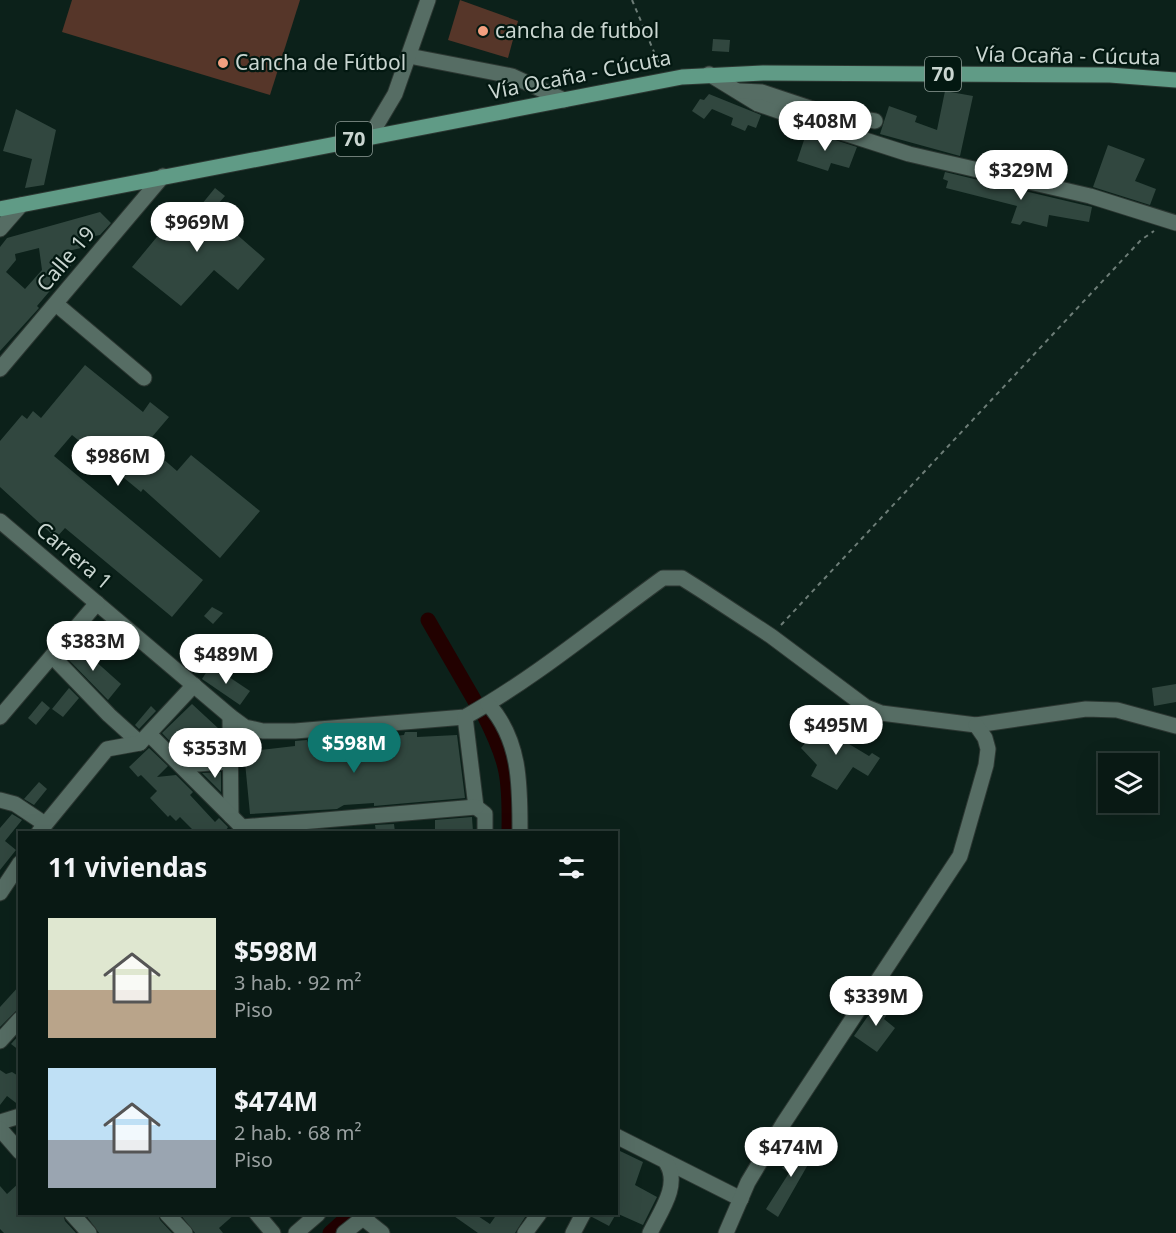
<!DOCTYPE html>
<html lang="es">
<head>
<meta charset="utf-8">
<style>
	body { margin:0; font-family:"Noto Sans",sans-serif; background:#12221d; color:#f1f3f6; height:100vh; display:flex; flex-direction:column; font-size:22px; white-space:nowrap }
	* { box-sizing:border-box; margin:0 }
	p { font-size:20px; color:#99a0a0 }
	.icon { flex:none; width:33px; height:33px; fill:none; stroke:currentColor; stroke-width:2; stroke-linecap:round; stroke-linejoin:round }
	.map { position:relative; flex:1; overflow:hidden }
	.side { position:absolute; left:18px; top:831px; width:600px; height:384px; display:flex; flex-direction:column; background:#091914; border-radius:0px; box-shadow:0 6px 24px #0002,0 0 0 2px #293834 }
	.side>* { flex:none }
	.tools { position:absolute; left:1098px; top:753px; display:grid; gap:12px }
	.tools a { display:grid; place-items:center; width:60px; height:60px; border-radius:0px; background:#091914; box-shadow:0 6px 24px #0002,0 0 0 2px #293834; font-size:30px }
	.price { position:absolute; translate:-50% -51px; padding:0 14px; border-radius:21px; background:#fff; color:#222; font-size:20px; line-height:39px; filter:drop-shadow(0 2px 3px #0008) }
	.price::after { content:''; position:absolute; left:50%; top:36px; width:18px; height:14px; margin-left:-9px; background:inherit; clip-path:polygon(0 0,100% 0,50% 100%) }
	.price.active { background:#0f766e; color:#fff }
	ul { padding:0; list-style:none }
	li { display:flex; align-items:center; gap:18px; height:150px; padding:0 30px }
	li span { display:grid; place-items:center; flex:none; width:168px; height:120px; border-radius:0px; color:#555 }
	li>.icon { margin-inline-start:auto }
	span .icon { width:72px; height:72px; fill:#fffc; stroke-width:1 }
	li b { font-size:26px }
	h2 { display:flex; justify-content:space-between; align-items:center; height:72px; padding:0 30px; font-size:26px }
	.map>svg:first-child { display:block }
	.green { fill:#563629 }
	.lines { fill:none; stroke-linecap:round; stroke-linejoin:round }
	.canal { stroke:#220100; stroke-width:15 }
	.building { fill:#31473f; fill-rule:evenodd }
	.minor-casing { stroke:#2c3732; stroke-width:17 }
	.primary-casing { stroke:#2c3732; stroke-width:17 }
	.path { stroke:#6d7d77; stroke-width:2; stroke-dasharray:4.5 4.5; stroke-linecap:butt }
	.minor { stroke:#566d64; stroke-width:15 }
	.primary { stroke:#609b86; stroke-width:15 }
	.poi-dot { fill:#f2a080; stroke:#031811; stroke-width:2 }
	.labels { text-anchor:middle; stroke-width:4.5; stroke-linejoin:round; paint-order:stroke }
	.shield { fill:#031811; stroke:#8e9c97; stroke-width:1.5 }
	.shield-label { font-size:20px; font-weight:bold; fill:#c9d5d0 }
	.poi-label { font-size:21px; fill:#c9d5d0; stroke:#031811; text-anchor:start }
	.street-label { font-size:21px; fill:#c9d5d0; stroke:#031811 }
</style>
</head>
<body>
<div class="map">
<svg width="1176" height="1233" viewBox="0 0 1176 1233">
	<rect width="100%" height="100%" fill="#0c211a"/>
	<g class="green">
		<polygon points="72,0 300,0 270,95 62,32"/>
		<polygon points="460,0 518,21 508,58 448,40"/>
	</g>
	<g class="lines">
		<g class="canal">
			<polyline points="428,620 476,703"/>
			<path d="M483,713C508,762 510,778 509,832"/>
			<polyline points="330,1233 351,1214"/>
		</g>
	</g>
	<g class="building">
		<polygon points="713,39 730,40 729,52 712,51"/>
		<polygon points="945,91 973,96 960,156 880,134 889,106 917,116 915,122 937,130"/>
		<polygon points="709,94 761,115 756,128 748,125 745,131 731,125 733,118 712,109 704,119 692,111 700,99 704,100"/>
		<polygon points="16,109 56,130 44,185 25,188 32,159 3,151"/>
		<polygon points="807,131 857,147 849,168 831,163 828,171 797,161"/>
		<polygon points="1108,145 1145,159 1135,181 1156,189 1150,205 1093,187"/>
		<polygon points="945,172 1092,207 1089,222 1049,215 1047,227 1023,221 1020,225 1011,223 1017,206 946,188 948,181 943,179"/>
		<polygon points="215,188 225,196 211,212 265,259 238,290 214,270 181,306 132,267 161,232 154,227 164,214 176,223 182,216 188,221"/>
		<path d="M100,212L111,223L100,235L80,239L81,248L68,251L71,266L37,306L39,308L0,351V247L7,238ZM39,248L42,270L25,289L6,272L16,260L15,254Z"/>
		<polygon points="85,365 143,412 150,402 169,417 146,444 177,471 191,455 260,511 220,558 143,489 141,492 72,435 54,456 203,580 172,617 65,528 56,538 0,487 0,441 22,415 27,419 33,411 41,418"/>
		<polygon points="212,607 223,613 213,624 204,616"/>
		<polygon points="75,643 121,684 108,700 65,656"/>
		<polygon points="211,665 250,691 240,705 202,679"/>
		<polygon points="1176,684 1176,702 1154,706 1152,688"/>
		<polygon points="69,688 79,698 63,717 52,709"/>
		<polygon points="42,701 50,708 36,725 28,718"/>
		<polygon points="192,704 219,729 220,753 210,746 208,748 196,738 181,753 162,733"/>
		<polygon points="151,706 156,711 139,729 135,725"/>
		<polygon points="843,721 851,728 844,735 851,740 849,744 869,756 872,753 880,758 868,776 853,767 837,790 811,776 817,765 801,748 822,723 830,730 832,727 835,730"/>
		<polygon points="405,732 417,732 417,737 457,735 465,798 374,806 374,803 344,805 337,809 250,814 244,752 295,746 295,741 307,740 308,744 321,744 404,735"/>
		<polygon points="149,748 168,766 157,777 176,775 193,792 190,795 215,822 219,818 228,827 225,832 195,832 180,817 176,821 170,815 168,817 150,798 157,791 141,775 138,777 129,767"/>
		<polygon points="221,772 221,792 202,773"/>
		<polygon points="39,782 47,789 34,805 24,799"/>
		<polygon points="12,814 22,820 5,841 16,850 0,870 0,828"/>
		<polygon points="472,817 473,832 435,832 435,820"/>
		<polygon points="394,824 395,832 376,832 375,825"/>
		<polygon points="339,829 339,832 313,832 313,831"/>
		<polygon points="20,985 20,1007 0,1027 0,1007"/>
		<polygon points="880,999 892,1006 884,1019 895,1028 877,1052 854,1036"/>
		<polygon points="20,1034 20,1051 11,1044"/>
		<polygon points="0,1070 6,1074 12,1072 20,1077 20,1106 7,1096 0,1105"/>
		<polygon points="797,1144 814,1154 778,1217 766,1209 789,1173 782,1168"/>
		<polygon points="620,1151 643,1162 635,1185 657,1197 643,1225 616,1213 616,1158"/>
		<polygon points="20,1182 20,1214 63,1214 65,1221 76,1233 4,1233 0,1229 0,1186 7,1194"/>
		<polygon points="85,1214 158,1214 160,1220 172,1233 99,1233"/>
		<polygon points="180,1214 235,1214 219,1228 223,1233 195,1233"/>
		<polygon points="451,1214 475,1214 490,1224 497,1214 527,1214 515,1233 478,1233"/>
		<polygon points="593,1214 616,1214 609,1226 592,1217"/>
	</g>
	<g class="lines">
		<g class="minor-casing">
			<g id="minor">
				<polyline points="409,56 512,76 564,100"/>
				<polyline points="709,74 758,104 831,129 909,154 1090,196 1176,223"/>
				<polyline points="739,91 762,92 822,112 875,121"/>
				<polyline points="370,136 395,94 428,0"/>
				<polyline points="0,229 21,205"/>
				<polyline points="56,304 144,378"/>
				<polyline points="0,369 163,176"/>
				<path d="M0,521L230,716L245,727L263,731H295L465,717C535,678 598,625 663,578H682L701,590L771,636L866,707L881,713L976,725L1086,709L1117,710L1176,726"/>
				<polyline points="52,656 109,715 140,743"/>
				<path d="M488,704C521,740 520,787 520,832"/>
				<polyline points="230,716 231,816"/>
				<polyline points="0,717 97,603"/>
				<polyline points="465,717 476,807 485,814 485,832"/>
				<polyline points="150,735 247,832"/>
				<polyline points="181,765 229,762"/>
				<polyline points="0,800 15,804 45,824"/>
				<polyline points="242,827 476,807"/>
				<polyline points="39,832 107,749 140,743 194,685"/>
				<polyline points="0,893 20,863"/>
				<polyline points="0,1041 20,1019"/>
				<polyline points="0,1122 20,1116"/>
				<polyline points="0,1129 20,1152"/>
				<polyline points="616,1136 741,1199"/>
				<polyline points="72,1214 89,1233"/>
				<polyline points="167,1214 185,1233"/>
				<polyline points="257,1214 273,1233"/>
				<polyline points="363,1218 382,1233"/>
				<polyline points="296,1233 318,1214"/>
				<polyline points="344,1233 368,1214"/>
				<polyline points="525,1233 539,1214"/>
				<polyline points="573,1233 583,1214"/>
				<path d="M650,1233C660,1212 680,1186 667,1164"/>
				<polyline points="726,1233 748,1182 783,1124 960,856 986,765 988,749 985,738 976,725"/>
			</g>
		</g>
		<g class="primary-casing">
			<polyline id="primary" points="0,209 682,77 763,73 1110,75 1176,80"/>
		</g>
		<g class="path">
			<polyline points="632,0 660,66"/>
			<polyline points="781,625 1141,240 1154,231"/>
		</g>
		<use href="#minor" class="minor"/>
		<use href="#primary" class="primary"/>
	</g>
	<g class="poi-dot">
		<circle cx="483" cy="31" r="6"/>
		<circle cx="223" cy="63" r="6"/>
	</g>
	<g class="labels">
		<g class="shield">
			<rect x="925" y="57" width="36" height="34" rx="4.5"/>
			<rect x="336" y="122" width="36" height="34" rx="4.5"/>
		</g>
		<g class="shield-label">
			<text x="943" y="81">70</text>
			<text x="354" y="146">70</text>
		</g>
		<g class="poi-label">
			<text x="495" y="38">cancha de futbol</text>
			<text x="235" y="70">Cancha de Fútbol</text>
		</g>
		<g class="street-label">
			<text transform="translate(1068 56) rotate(1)" y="7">Vía Ocaña - Cúcuta</text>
			<text transform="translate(580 75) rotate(-11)" y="7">Vía Ocaña - Cúcuta</text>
			<text transform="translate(66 259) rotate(-50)" y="7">Calle 19</text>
			<text transform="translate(74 556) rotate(40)" y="7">Carrera 1</text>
		</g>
	</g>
</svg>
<div class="tools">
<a><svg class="icon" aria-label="layers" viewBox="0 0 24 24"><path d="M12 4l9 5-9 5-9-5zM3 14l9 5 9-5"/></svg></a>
</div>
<b class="price" style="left:825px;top:152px">$408M</b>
<b class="price" style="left:1021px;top:201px">$329M</b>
<b class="price" style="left:197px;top:253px">$969M</b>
<b class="price" style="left:118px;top:487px">$986M</b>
<b class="price" style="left:93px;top:672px">$383M</b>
<b class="price" style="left:226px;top:685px">$489M</b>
<b class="price" style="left:836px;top:756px">$495M</b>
<b class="price active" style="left:354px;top:774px">$598M</b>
<b class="price" style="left:215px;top:779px">$353M</b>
<b class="price" style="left:876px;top:1027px">$339M</b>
<b class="price" style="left:791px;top:1178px">$474M</b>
<section class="side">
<h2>11 viviendas<svg class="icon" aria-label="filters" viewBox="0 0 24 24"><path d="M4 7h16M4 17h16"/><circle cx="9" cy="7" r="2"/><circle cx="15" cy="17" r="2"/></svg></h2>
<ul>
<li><span style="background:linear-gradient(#dfe7d0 60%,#b9a48a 0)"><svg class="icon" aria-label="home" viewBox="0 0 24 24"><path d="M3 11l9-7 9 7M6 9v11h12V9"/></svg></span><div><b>$598M</b><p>3 hab. · 92 m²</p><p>Piso</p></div></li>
<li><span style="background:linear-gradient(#bfe0f5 60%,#9aa5b1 0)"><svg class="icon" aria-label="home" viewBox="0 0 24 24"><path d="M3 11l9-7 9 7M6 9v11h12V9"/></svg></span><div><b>$474M</b><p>2 hab. · 68 m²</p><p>Piso</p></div></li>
</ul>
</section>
</div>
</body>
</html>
